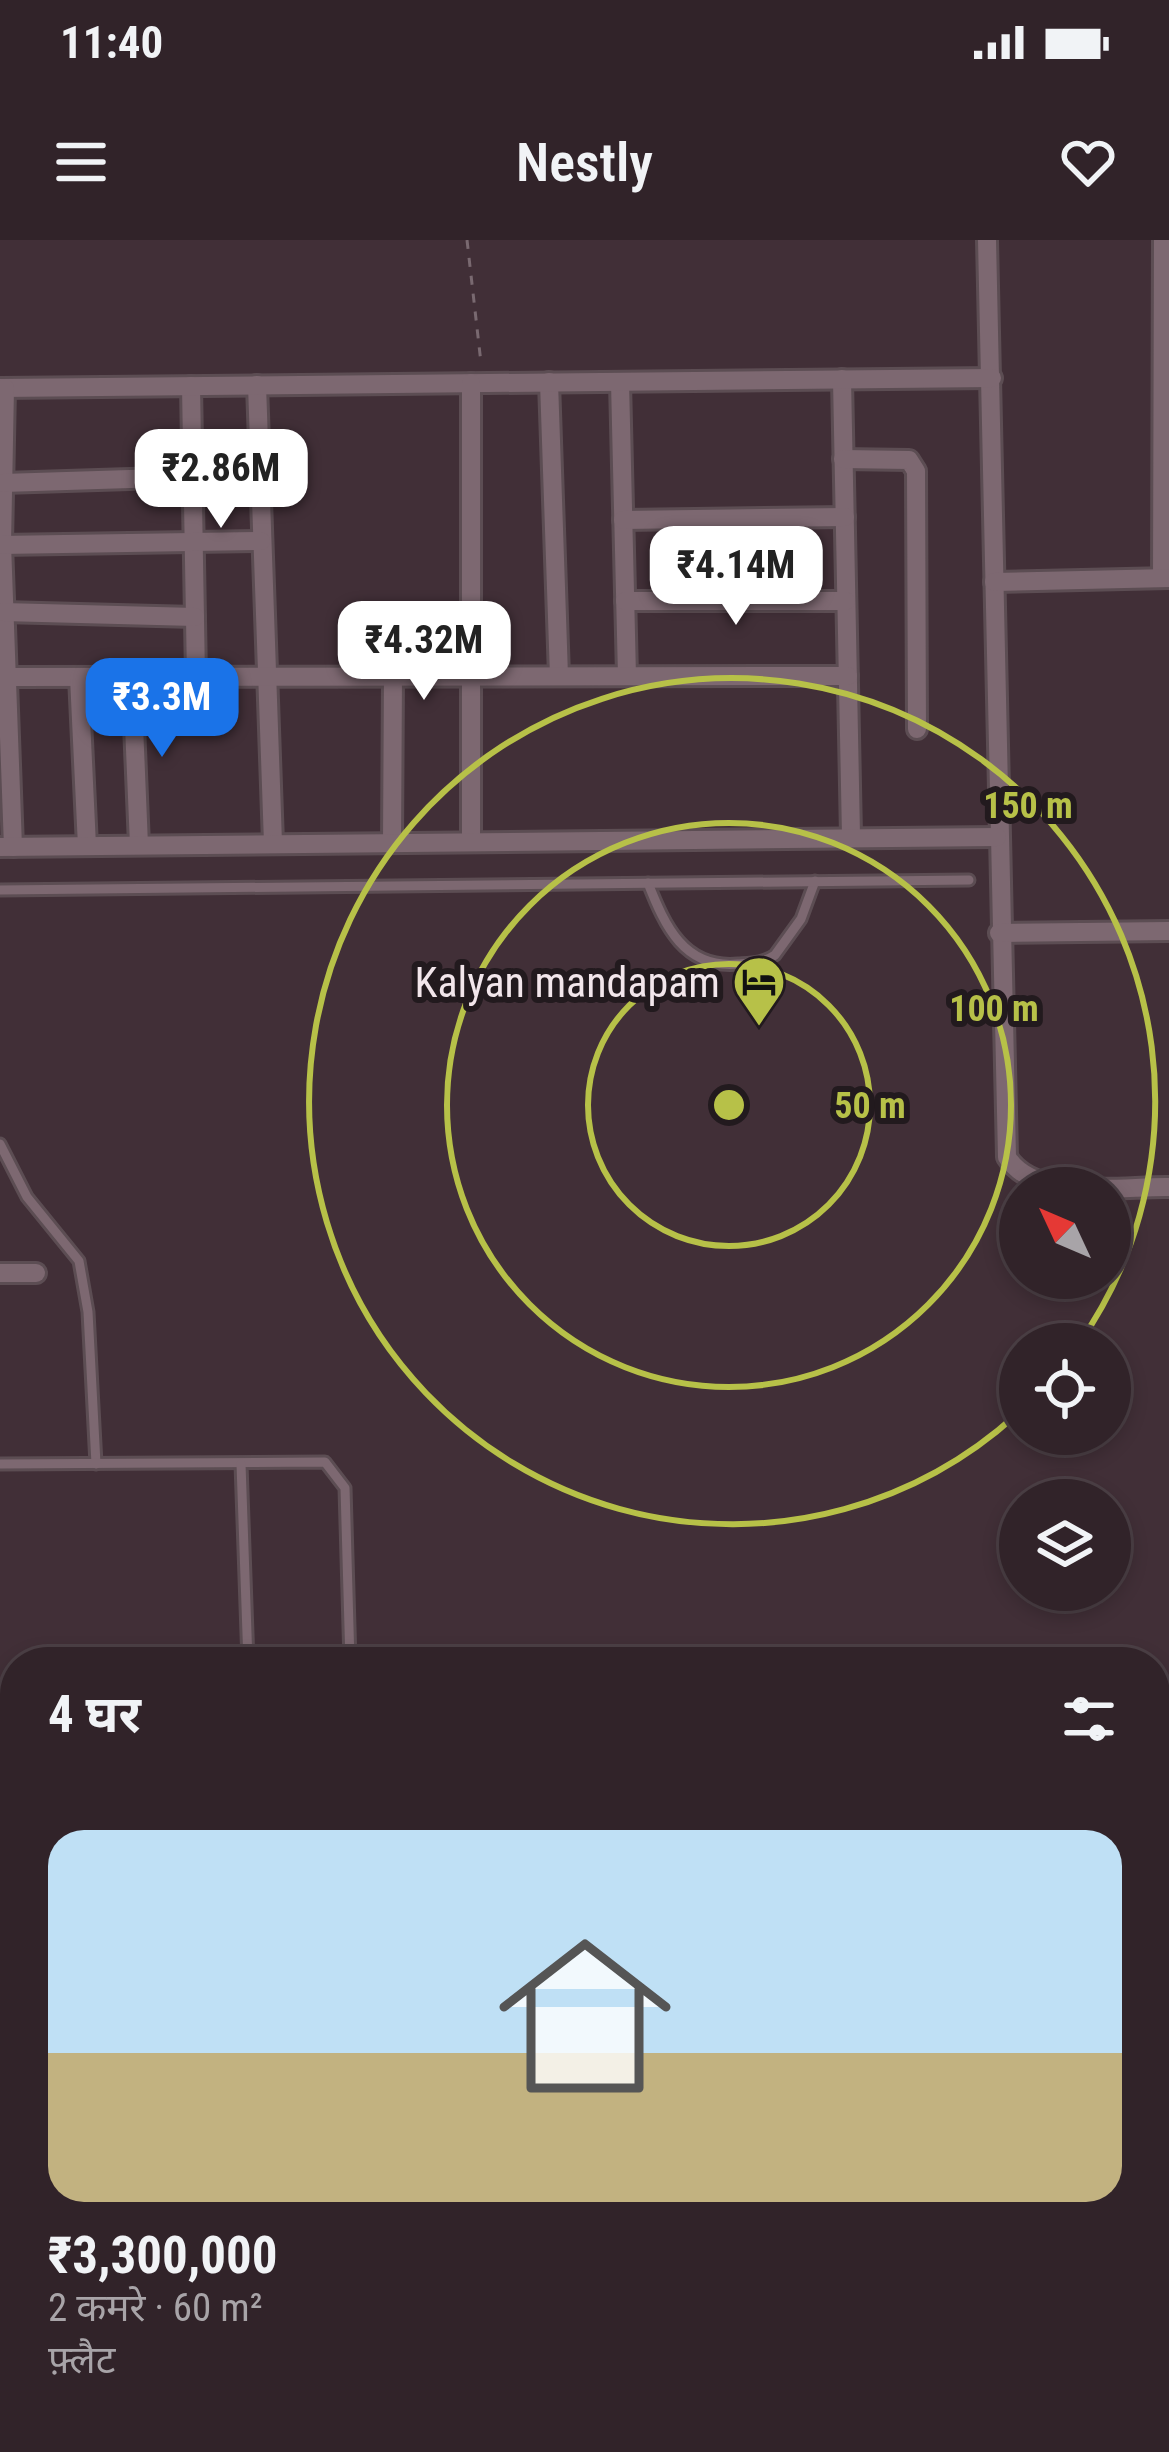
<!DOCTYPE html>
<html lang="hi">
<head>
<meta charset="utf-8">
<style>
	body { margin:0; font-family:"Roboto Condensed","Noto Sans Devanagari",sans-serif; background:#3d2f35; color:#f1f3f6; height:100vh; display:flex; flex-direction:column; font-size:45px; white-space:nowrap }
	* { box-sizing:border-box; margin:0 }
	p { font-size:39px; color:#a8a4a8 }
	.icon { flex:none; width:66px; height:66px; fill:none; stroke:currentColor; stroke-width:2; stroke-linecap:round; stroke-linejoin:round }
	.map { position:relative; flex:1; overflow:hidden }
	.side { position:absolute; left:0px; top:1407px; width:1170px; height:807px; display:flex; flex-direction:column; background:#312329; border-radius:48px 48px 0 0; box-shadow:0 6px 18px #0003,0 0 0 3px #4c4046 }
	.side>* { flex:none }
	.needle { width:78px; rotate:314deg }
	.tools { position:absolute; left:999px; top:927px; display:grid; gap:24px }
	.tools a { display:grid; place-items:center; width:132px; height:132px; border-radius:50%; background:#312329; box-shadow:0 6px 18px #0003,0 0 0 3px #4c4046; font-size:60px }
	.price { position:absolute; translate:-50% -102px; padding:0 27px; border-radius:24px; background:#fff; color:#222; font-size:39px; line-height:78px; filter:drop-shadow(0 3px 6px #0008) }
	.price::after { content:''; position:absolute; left:50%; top:72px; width:36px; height:27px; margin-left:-18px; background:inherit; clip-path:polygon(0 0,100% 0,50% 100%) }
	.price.current { background:#1a73e8; color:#fff }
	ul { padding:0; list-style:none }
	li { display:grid; align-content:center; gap:24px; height:636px; padding:0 48px }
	li span { display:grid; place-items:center; height:372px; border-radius:36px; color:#555 }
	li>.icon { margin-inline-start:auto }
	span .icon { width:216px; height:216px; fill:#fffc; stroke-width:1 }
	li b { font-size:51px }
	h2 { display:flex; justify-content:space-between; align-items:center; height:144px; padding:0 48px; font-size:51px }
	.status { display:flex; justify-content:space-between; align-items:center; height:84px; padding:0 60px; background:#312329; direction:ltr }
	.status svg { height:33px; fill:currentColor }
	header { display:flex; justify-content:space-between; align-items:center; height:156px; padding:0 48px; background:#312329; font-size:54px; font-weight:600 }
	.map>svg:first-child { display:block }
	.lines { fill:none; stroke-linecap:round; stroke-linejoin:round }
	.service-casing { stroke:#5c4d53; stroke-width:15 }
	.minor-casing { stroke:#5c4d53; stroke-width:24 }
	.tertiary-casing { stroke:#5c4d53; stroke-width:30 }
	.path { stroke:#796970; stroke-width:3; stroke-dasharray:9 9; stroke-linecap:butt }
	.service { stroke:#7d6871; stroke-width:9 }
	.minor { stroke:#7d6871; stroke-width:18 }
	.tertiary { stroke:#7d6871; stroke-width:24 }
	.rail { stroke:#aa9ba2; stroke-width:6; stroke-dasharray:6 12; stroke-linecap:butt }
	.ring { fill:none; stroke:#b7c148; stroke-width:6 }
	.labels { text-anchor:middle; stroke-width:12; stroke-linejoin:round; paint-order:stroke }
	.poi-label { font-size:42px; fill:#f2e6eb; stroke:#221a1e; text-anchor:end }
	.centre { fill:#b7c148; stroke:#221a1e; stroke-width:6 }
	.ring-label { font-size:36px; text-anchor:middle; font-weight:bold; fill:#b7c148; stroke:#221a1e; stroke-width:12; stroke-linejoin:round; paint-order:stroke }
</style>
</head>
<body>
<div class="status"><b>11:40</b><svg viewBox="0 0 49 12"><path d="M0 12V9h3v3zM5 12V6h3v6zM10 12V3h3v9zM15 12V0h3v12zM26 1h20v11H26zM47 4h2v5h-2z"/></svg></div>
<header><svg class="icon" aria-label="menu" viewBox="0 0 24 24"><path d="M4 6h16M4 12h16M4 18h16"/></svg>Nestly<svg class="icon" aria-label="heart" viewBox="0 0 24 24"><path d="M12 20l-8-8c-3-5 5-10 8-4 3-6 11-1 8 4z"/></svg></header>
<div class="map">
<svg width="1169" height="2212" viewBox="0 0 1169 2212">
	<rect width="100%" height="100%" fill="#412f37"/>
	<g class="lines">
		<g class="service-casing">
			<g id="service">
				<path d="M648,643C665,686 684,729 738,724C752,723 764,723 775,715L801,679L815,641"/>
				<polyline points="0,650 969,640"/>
				<polyline points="0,904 27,957 79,1021 88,1072 96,1224"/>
				<polyline points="0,1224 325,1222 345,1248 350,1422"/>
				<polyline points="241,1224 248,1422"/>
			</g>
		</g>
		<g class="minor-casing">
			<g id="minor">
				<path d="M987,0L1007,917C1035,962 1122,946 1169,947"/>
				<polyline points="842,139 851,596"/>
				<polyline points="549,142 559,436"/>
				<polyline points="620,142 627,436"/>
				<polyline points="257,145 273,603"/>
				<polyline points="191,146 196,437"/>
				<polyline points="0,148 992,138"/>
				<polyline points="5,148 2,304 13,607"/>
				<polyline points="843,219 909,220 916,231 917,489"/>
				<polyline points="3,243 193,237"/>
				<polyline points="623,280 845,277"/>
				<polyline points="0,305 261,301"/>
				<polyline points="1162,338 1163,0"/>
				<polyline points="994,342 1169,338"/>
				<polyline points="625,361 846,361"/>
				<polyline points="3,372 195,377"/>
				<polyline points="0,437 848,436"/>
				<polyline points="79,437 87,606"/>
				<polyline points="132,437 139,605"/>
				<polyline points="471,601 471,143"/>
				<polyline points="392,602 393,436"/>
				<polyline points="0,607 997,597"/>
				<polyline points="999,693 1169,691"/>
				<polyline points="0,1033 36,1033"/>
				<polyline points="0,1671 15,1672"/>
				<polyline points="1155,1703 1169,1704"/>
				<polyline points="1155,1830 1169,1829"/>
				<polyline points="1155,1939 1169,1940"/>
				<polyline points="1155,2031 1159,2067"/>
				<polyline points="66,2199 66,2212"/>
				<polyline points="205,2207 307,2212"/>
				<polyline points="697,2212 697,2199"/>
				<polyline points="880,2212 881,2199"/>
			</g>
		</g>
		<g class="tertiary-casing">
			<g id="tertiary">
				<polyline points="0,2031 15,2031"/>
				<polyline points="1155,2067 1169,2067"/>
			</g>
		</g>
		<polyline class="path" points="467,0 481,123"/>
		<use href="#service" class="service"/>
		<use href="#minor" class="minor"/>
		<use href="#tertiary" class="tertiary"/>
		<g class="rail">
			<polyline points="0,1622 15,1622"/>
			<polyline points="1155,1670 1169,1670"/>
		</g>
	</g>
	<g class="ring">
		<circle cx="729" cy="865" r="141"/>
		<circle cx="729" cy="865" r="282"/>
		<path d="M1017 1174A423 423 0 1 1 1080 1102"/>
	</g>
	<defs>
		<g id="hotel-pin" transform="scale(2.7)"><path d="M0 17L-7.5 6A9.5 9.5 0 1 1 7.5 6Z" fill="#b7c148" stroke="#221a1e"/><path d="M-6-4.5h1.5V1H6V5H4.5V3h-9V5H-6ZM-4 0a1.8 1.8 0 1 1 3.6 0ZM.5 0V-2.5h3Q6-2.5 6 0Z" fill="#111"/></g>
	</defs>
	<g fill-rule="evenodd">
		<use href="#hotel-pin" x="759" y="742"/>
	</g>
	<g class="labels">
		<g class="poi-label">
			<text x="720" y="757">Kalyan mandapam</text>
		</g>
	</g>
	<circle cx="729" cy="865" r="18" class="centre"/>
	<g class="ring-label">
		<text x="1028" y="578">150 m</text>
		<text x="994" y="781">100 m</text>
		<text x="870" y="878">50 m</text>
	</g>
</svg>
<div class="tools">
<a><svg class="needle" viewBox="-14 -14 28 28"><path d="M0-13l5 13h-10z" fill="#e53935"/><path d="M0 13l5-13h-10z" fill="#a8a4a8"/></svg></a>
<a><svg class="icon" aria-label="locate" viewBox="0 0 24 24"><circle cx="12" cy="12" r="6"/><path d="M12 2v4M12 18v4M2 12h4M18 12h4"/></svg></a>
<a><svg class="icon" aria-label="layers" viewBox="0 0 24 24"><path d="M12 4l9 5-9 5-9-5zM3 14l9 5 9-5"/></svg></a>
</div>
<b class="price" style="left:221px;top:291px">₹2.86M</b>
<b class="price" style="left:736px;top:388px">₹4.14M</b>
<b class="price" style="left:424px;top:463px">₹4.32M</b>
<b class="price current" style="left:162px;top:520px">₹3.3M</b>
<section class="side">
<h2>4 घर<svg class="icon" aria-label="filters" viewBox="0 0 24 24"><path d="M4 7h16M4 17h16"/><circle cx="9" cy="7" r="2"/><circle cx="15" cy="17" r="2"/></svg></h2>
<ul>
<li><span style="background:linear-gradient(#bfe0f5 60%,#c2b280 0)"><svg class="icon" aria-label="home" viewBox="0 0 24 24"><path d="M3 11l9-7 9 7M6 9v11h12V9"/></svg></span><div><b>₹3,300,000</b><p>2 कमरे · 60 m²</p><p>फ़्लैट</p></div></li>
</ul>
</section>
</div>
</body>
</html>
